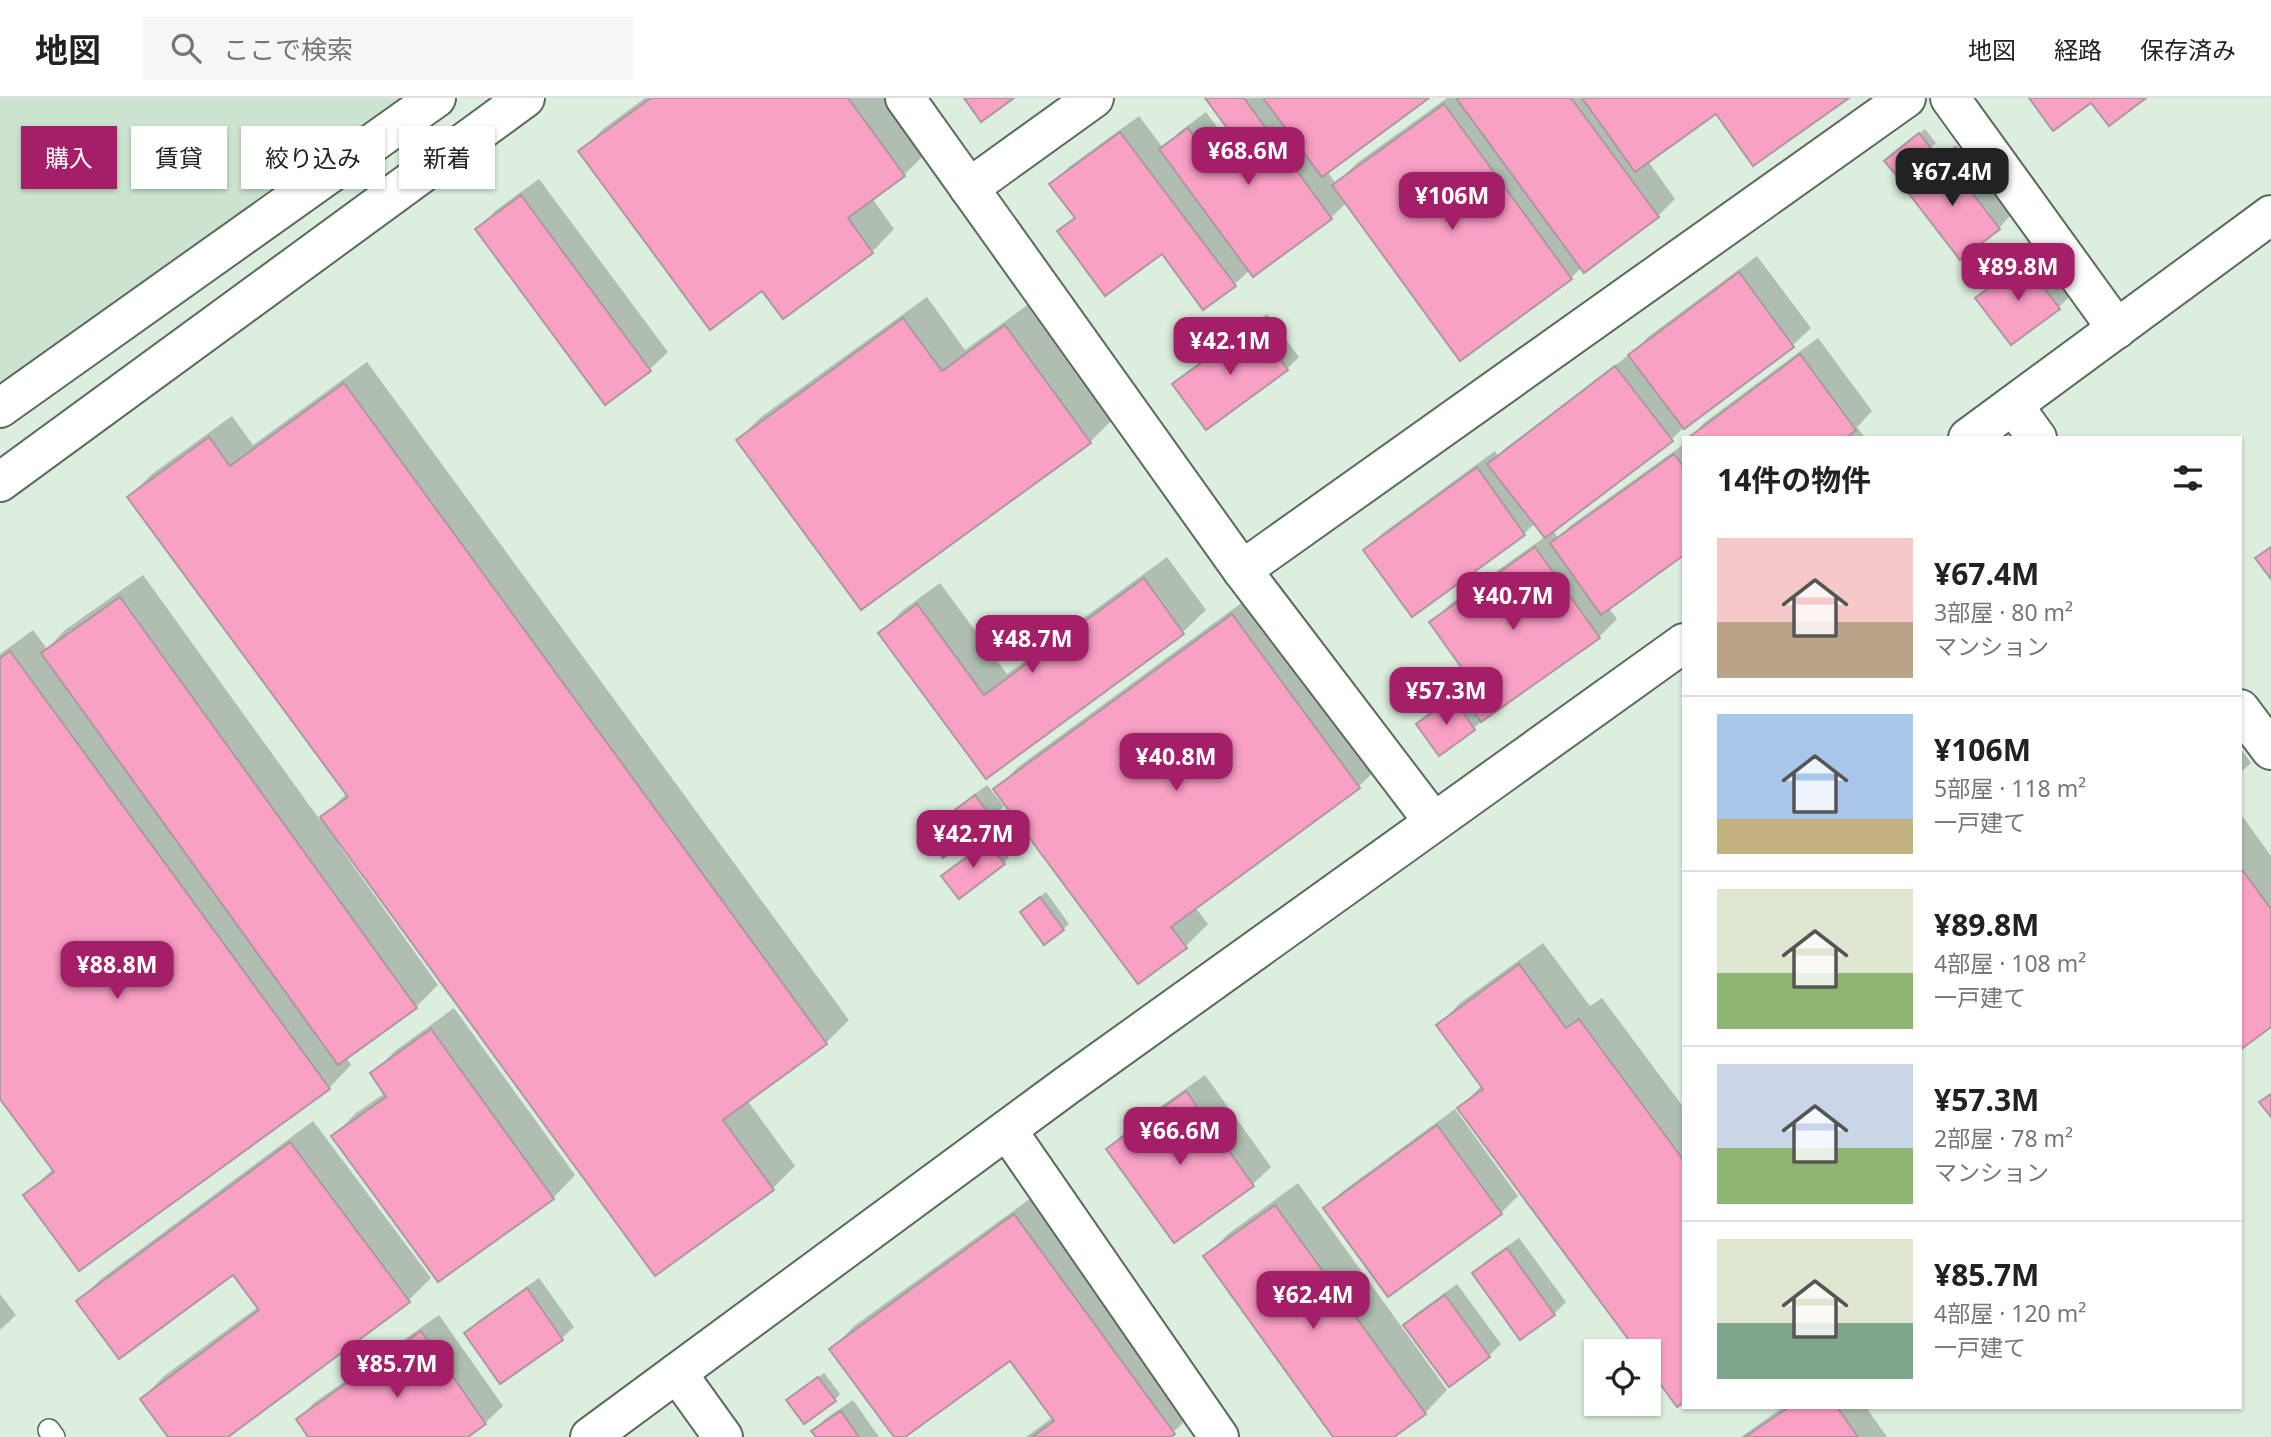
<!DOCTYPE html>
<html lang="ja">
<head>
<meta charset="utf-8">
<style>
	body { margin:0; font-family:"Noto Sans","Noto Sans JP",sans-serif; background:#f6f6f6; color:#222; height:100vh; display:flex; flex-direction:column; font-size:26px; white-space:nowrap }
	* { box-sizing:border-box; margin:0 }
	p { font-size:23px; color:#767676 }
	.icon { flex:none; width:38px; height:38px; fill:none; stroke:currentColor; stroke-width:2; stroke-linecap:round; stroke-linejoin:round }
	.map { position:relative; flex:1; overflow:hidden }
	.sheet { position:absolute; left:1682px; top:338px; width:560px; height:973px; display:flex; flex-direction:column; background:#fff; border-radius:0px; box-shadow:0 2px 5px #0004 }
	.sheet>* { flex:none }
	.hud { position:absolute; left:21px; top:28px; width:665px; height:63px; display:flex; gap:14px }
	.fabs { position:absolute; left:1584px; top:1241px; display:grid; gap:14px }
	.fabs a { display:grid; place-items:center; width:77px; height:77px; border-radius:0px; background:#fff; box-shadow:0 2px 5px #0004; font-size:35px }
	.price { position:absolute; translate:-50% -60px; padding:0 16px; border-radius:14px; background:#a51e68; color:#fff; font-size:23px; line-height:46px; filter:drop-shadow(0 2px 4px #0008) }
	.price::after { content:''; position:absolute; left:50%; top:42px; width:21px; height:16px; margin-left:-10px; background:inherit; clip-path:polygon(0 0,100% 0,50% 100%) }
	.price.current { background:#222; color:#fff }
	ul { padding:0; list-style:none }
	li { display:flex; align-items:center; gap:21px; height:175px; padding:0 35px }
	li+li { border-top:2px solid #e0e0e0 }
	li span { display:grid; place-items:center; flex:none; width:196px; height:140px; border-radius:0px; color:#555 }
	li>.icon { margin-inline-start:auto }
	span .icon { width:84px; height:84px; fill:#fffc; stroke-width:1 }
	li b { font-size:30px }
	h2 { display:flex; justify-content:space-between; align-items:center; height:84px; padding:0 35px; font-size:30px }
	.tag { padding:0 24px; border-radius:0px; background:#fff; box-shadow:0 2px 5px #0004; font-size:24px; line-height:63px }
	.tag.current { background:#a51e68; color:#fff }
	header { display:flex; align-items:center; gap:42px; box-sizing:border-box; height:98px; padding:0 35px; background:#fff; border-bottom:2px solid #e0e0e0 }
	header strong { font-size:33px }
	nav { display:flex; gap:38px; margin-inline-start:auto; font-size:24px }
	.search { width:490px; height:63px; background:#f6f6f6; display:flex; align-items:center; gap:18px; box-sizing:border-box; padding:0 24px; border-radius:0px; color:#767676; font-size:26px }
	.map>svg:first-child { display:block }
	.built { fill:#cbe3cf }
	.shadow { fill:#0003 }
	.building { fill:#f9a0c5; stroke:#ae98a0; stroke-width:2 }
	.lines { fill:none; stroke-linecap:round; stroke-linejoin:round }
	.lane-casing { stroke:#5a6a5c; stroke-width:24 }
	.street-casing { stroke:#5a6a5c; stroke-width:42 }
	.secondary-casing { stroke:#5a6a5c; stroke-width:42 }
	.lane { stroke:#fff; stroke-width:21 }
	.street { stroke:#fff; stroke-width:38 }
	.secondary { stroke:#fff; stroke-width:38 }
</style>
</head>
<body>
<header>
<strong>地図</strong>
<div class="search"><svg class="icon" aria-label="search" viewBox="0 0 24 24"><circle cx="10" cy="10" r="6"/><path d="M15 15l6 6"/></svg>ここで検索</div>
<nav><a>地図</a><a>経路</a><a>保存済み</a></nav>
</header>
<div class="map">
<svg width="2271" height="1339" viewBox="0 0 2271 1339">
	<rect width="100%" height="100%" fill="#dceede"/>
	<polygon class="built" points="0,0 413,0 0,296"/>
	<g class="shadow">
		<polygon points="645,0 887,0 927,54 904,77 872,100 894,131 872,154 763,191 580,54 603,31"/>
		<polygon points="1207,0 1426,0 1327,73 1336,86 1357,65 1447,0 1846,0 1717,14 1648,63 1675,101 1658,118 1582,169 1571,180 1460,260 1347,104 1331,120 1250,172 1235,186 1204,209 1162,154 1059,134 1075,118 1051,86 1069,69 1139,18 1163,50 1179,34 1206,14 1222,36 1230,31"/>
		<polygon points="1925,31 1936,45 1898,77 1892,57"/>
		<polygon points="1956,47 2010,118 1999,130 1906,88 1917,77"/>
		<polygon points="539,81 668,254 650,271 606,304 478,131 495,113"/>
		<polygon points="2036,154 2070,198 2058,210 1977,200 1989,189"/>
		<polygon points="1757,158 1811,230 1793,247 1687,326 1672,341 1553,432 1558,440 1570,428 1684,346 1684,455 1608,509 1617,521 1599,539 1485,620 1474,630 1439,655 1418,626 1430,614 1465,589 1470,595 1477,588 1432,524 1449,507 1546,438 1535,425 1524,436 1412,516 1365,452 1383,435 1495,353 1498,358 1507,349 1634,253 1648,239"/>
		<polygon points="927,199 965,252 1029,206 1113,321 1090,344 861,510 738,342 761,319"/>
		<polygon points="1267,216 1299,259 1287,271 1174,286 1186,275"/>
		<polygon points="1818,240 1872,313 1857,329 1865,340 1690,340 1704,325"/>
		<polygon points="367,264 849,922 826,945 747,1002 795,1068 773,1090 656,1176 342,747 340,749 438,887 416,909 346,959 351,967 329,990 26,1097 53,1071 0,998 0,556 33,532 47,551 65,532 143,477 320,722 347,695 129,399 152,376 232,318 253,347"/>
		<polygon points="1167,459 1206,512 1183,534 986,678 880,535 903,512 940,485 1007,576"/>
		<polygon points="1255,495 1382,666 1359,688 1195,809 1208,826 1185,849 996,692 1018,669"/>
		<polygon points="2240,650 2251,665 2240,675"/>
		<polygon points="987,687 1004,708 992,720 926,736 937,724"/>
		<polygon points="2240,715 2271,758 2271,927 2240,950"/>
		<polygon points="993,739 1009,760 1004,765 949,772"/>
		<polygon points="1046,794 1069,826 1063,831 1028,808"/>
		<polygon points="1543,845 1590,908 1602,900 1684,1010 1684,1302 1648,1253 1639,1253 1460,1010 1482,987 1438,928 1460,905"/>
		<polygon points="454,910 575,1077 553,1100 334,1038 356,1015 385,995 372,976 395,953"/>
		<polygon points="1205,977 1271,1069 1253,1086 1174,1143 1108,1051 1125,1034"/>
		<polygon points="1455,1011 1518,1098 1501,1115 1325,1110 1343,1093"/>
		<polygon points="313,1023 431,1180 408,1203 225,1339 170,1339 142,1301 164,1278 258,1209 233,1174 78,1204 101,1181"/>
		<polygon points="1298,1085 1447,1292 1425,1315 1391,1339 1335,1339 1205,1159 1228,1136"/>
		<polygon points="1038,1095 1197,1312 1168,1339 1026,1339 1053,1319 1010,1261 902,1339 896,1339 832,1251 854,1228"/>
		<polygon points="1519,1140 1566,1204 1554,1216 1474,1175 1486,1163"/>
		<polygon points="539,1180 574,1229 562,1240 500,1283 466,1235 478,1223"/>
		<polygon points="1457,1186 1501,1246 1489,1258 1449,1286 1405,1227 1417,1215"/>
		<polygon points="0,1196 16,1217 0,1232"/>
		<polygon points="439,1217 503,1308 485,1325 465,1339 310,1339 298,1321 315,1304"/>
		<polygon points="824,1275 840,1296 835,1302 794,1297"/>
		<polygon points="853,1302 879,1339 818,1339 814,1333 825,1321"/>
		<polygon points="1783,1309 1866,1309 1887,1339 1741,1339"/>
	</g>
	<g class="building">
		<polygon points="651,0 848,0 905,78 848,120 873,155 783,221 762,193 710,232 578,53"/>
		<polygon points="964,0 1014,0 981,24"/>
		<polygon points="1205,0 1244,0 1332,121 1253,179 1159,51 1188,30 1204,53 1230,34"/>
		<polygon points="1263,0 1429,0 1322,79"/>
		<polygon points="1456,0 1571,0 1659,119 1584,175"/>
		<polygon points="1582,0 1849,0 1753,68 1716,16 1635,74"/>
		<polygon points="2029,0 2146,0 2109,28 2091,5 2053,33"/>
		<polygon points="1444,6 1572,181 1460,263 1332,87"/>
		<polygon points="1120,34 1236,188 1203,212 1162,156 1105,198 1057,133 1075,120 1049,86"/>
		<polygon points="1919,35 1932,52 1898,79 1884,63"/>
		<polygon points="1943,58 2000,131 1960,162 1903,88"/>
		<polygon points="521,97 651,273 605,307 475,131"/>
		<polygon points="2024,164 2060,211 2011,247 1975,200"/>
		<polygon points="1739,174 1794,249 1684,331 1628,257"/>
		<polygon points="903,220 942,273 1005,227 1091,345 861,512 736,342"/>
		<polygon points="1254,226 1288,272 1206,332 1172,286"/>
		<polygon points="1800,256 1856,332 1846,340 1688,340"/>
		<polygon points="1615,268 1673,343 1545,440 1487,366"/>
		<polygon points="344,285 827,946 723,1022 774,1092 655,1178 320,719 348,699 127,399 209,339 230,368"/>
		<polygon points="1674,356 1684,369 1684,457 1601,517 1550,445"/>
		<polygon points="1477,369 1525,437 1412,519 1363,452"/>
		<polygon points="1535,449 1600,540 1481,624 1464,599 1476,590 1429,524"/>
		<polygon points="2271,449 2271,481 2255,460"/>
		<polygon points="1144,480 1184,536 986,681 878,535 917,506 984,597"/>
		<polygon points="120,499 417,910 338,967 41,555"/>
		<polygon points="1232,516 1360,690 1171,829 1187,850 1138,886 993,691"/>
		<polygon points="10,553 330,991 79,1173 23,1097 54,1074 0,1001 0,560"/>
		<polygon points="1453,599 1475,632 1439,658 1416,626"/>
		<polygon points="975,697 993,721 943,760 924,735"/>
		<polygon points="987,744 1005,766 959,801 941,778"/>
		<polygon points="2240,769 2271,811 2271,929 2240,952"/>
		<polygon points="1040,799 1064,832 1044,847 1020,814"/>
		<polygon points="1519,866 1566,930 1579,921 1684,1063 1684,1304 1677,1309 1648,1269 1648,1253 1637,1253 1457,1010 1483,991 1436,927"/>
		<polygon points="431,931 554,1101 438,1184 331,1038 386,999 370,975"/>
		<polygon points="1186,993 1254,1088 1174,1145 1106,1051"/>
		<polygon points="2271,996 2271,1019 2259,1004"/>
		<polygon points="1437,1027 1502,1116 1388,1199 1323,1110"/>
		<polygon points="290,1044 410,1204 228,1339 168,1339 140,1301 259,1212 233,1177 119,1261 76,1203"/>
		<polygon points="1275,1107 1426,1316 1394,1339 1333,1339 1203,1158"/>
		<polygon points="1014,1116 1175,1336 1171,1339 1032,1339 1054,1323 1010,1263 905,1339 894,1339 829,1251"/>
		<polygon points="1507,1150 1555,1217 1520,1242 1472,1175"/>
		<polygon points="527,1190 563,1242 500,1286 464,1235"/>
		<polygon points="1445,1197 1490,1259 1449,1289 1403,1227"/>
		<polygon points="421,1233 486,1326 468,1339 308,1339 296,1321"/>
		<polygon points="818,1279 836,1303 804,1326 786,1302"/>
		<polygon points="1789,1309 1837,1309 1858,1339 1745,1339"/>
		<polygon points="841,1313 859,1339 816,1339 811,1333"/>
	</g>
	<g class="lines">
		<g class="lane-casing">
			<polyline id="lane" points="49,1332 54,1339"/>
		</g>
		<g class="street-casing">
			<g id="street">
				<polyline points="969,90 1094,0"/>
				<polyline points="2013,307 2037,340"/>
				<polyline points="1242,472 1906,0"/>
				<polyline points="2240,611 2271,652"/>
				<polyline points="1007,1032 1219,1339"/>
			</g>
		</g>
		<g class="secondary-casing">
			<g id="secondary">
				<polyline points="905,0 1242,472 1433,723"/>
				<polyline points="1950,0 2117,231"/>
				<polyline points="0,310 436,0"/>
				<polyline points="1968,340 2271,117"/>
				<polyline points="0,384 525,0"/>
				<polyline points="677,1275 723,1339"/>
				<polyline points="590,1339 1066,988 1684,545"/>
			</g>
		</g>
		<use href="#lane" class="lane"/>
		<use href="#street" class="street"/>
		<use href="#secondary" class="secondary"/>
	</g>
</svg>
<div class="fabs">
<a><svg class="icon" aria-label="locate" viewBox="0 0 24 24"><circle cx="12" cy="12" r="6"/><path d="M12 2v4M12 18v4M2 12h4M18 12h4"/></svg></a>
</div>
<b class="price" style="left:1248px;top:89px">¥68.6M</b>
<b class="price current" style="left:1952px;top:110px">¥67.4M</b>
<b class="price" style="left:1452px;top:134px">¥106M</b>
<b class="price" style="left:2018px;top:205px">¥89.8M</b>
<b class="price" style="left:1230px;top:279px">¥42.1M</b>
<b class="price" style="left:1513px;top:534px">¥40.7M</b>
<b class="price" style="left:1032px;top:577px">¥48.7M</b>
<b class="price" style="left:1446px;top:629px">¥57.3M</b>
<b class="price" style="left:1176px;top:695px">¥40.8M</b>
<b class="price" style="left:973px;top:772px">¥42.7M</b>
<b class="price" style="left:117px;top:903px">¥88.8M</b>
<b class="price" style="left:1180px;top:1069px">¥66.6M</b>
<b class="price" style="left:1313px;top:1233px">¥62.4M</b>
<b class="price" style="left:397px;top:1302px">¥85.7M</b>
<div class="hud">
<a class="tag current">購入</a>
<a class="tag">賃貸</a>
<a class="tag">絞り込み</a>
<a class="tag">新着</a>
</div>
<section class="sheet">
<h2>14件の物件<svg class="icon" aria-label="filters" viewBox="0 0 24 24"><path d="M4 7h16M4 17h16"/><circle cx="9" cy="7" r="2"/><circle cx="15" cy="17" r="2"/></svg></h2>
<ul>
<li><span style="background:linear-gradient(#f6c9c9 60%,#b9a48a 0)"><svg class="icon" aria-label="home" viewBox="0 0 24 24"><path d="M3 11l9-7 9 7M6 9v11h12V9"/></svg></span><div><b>¥67.4M</b><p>3部屋 · 80 m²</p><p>マンション</p></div></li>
<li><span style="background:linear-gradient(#a9c7e8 75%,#c2b280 0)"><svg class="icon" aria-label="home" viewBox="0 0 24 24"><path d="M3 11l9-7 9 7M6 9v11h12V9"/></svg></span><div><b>¥106M</b><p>5部屋 · 118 m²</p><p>一戸建て</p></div></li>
<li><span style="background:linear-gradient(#dfe7d0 60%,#8fb573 0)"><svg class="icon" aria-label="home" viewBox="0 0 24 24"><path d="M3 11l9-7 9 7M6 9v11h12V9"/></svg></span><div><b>¥89.8M</b><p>4部屋 · 108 m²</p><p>一戸建て</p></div></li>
<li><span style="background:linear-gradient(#c9d6e8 60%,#8fb573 0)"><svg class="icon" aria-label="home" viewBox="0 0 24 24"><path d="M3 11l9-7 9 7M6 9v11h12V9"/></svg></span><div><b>¥57.3M</b><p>2部屋 · 78 m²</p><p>マンション</p></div></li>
<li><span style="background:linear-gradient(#dfe7d0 60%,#7fa58c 0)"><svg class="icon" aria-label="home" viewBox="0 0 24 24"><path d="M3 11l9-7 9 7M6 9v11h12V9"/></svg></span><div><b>¥85.7M</b><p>4部屋 · 120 m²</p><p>一戸建て</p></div></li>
</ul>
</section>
</div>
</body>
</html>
